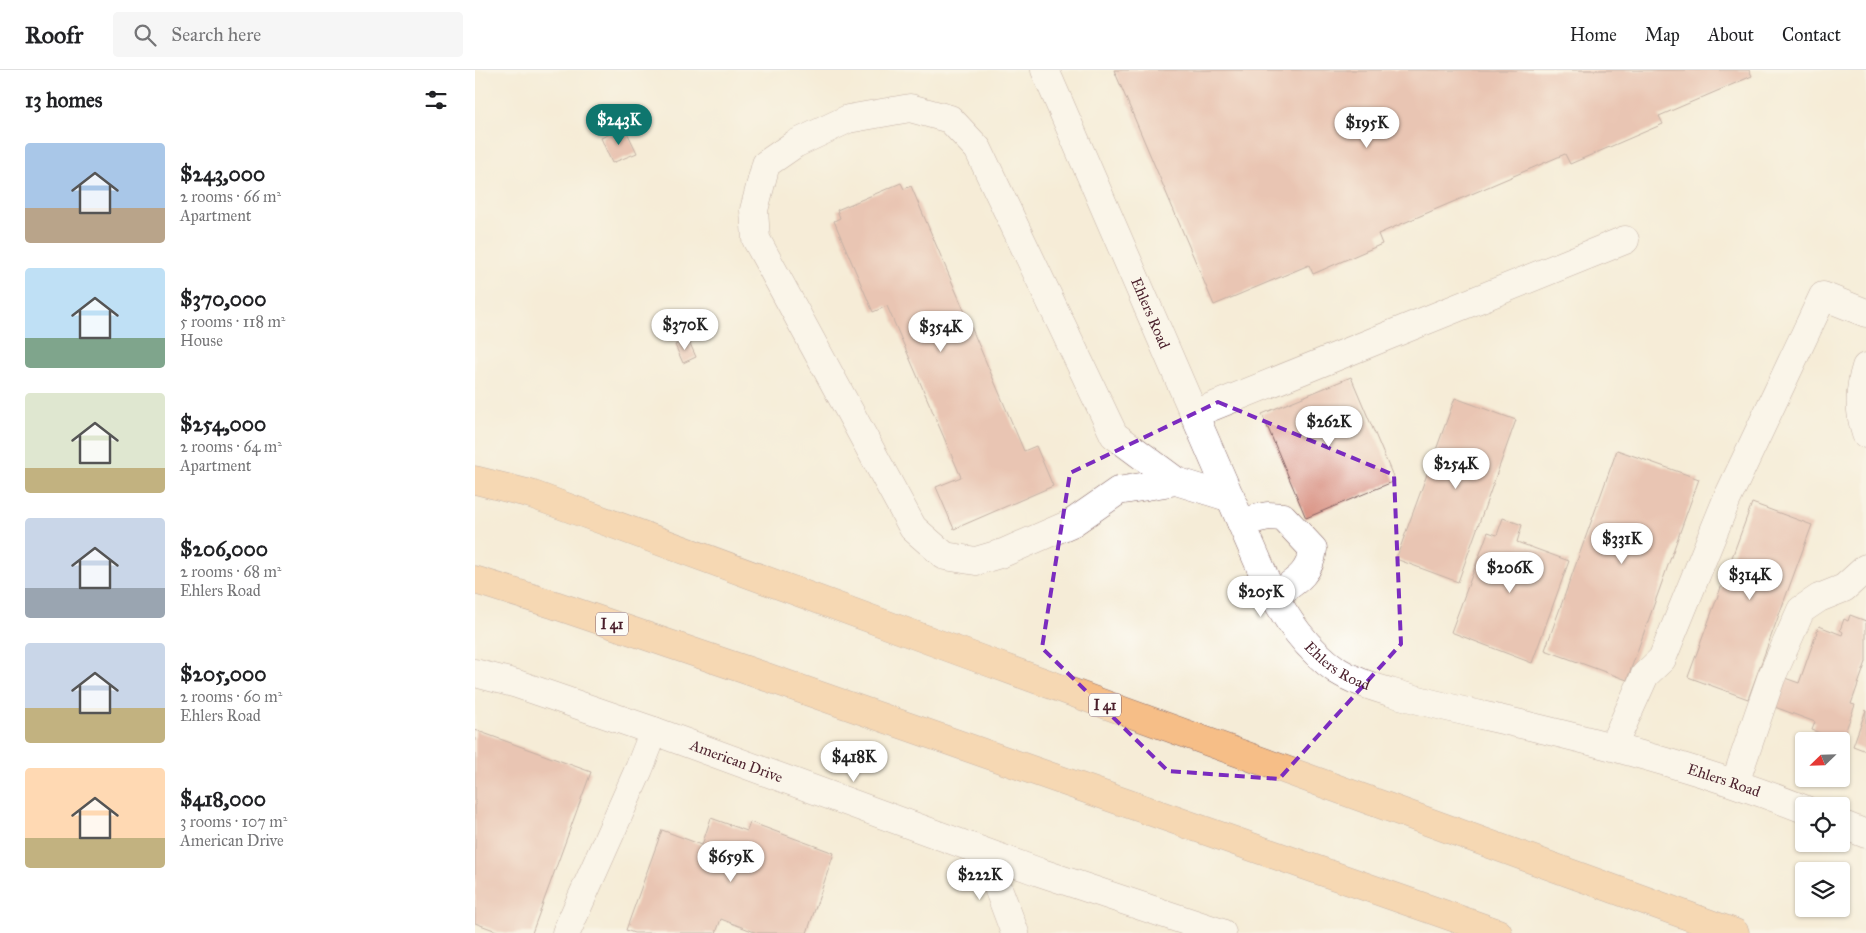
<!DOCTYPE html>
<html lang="en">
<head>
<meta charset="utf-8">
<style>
	body { margin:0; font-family:"IM FELL Great Primer",serif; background:#f6f6f6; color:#202124; height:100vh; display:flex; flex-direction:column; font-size:19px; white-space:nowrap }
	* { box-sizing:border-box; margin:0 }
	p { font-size:16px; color:#757577 }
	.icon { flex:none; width:28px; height:28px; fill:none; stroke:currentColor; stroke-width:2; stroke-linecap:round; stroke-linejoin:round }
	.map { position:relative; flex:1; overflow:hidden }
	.panel { display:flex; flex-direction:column; background:#fff; width:475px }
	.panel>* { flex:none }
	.needle { width:32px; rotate:247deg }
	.tools { position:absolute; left:1320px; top:662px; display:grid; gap:10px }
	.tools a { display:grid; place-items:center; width:55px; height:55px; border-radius:5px; background:#fff; box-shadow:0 1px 4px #0004; font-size:25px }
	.price { position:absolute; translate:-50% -42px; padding:0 11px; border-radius:18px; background:#fff; color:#222; font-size:16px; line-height:32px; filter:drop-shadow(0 1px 2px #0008) }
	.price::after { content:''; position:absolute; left:50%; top:30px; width:15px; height:11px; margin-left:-8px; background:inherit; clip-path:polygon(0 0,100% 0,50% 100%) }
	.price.selected { background:#0f766e; color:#fff }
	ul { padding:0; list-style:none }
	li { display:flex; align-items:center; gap:15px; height:125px; padding:0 25px }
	li span { display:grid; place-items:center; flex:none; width:140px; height:100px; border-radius:5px; color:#555 }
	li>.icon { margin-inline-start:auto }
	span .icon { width:60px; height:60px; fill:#fffc; stroke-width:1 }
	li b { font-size:21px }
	h2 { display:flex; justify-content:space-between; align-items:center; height:60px; padding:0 25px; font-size:21px }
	header { display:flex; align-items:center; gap:30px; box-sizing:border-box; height:70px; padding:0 25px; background:#fff; border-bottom:1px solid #e0e0e0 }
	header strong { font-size:24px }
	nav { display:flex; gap:28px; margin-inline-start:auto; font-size:18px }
	.search { width:350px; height:45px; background:#f6f6f6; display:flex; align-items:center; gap:12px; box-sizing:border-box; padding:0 18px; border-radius:5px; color:#757577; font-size:19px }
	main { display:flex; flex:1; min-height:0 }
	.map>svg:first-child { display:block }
	.building { fill:#da9587 }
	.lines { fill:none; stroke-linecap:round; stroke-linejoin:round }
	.minor-casing { stroke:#866767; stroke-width:29 }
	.highway-casing { stroke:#866767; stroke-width:29 }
	.minor { stroke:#fff; stroke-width:28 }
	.highway { stroke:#f6be87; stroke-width:28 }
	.marked { fill:none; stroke:#7b2cbf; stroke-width:4; stroke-dasharray:10 6; stroke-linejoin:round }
	.labels { text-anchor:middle; stroke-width:4.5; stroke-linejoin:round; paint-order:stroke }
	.shield { fill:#fdfcf7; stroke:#806168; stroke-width:1 }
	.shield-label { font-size:14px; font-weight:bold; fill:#4a1f2b }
	.street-label { font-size:15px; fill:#4a1f2b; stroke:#fdfcf7 }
</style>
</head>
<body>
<header>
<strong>Roofr</strong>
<div class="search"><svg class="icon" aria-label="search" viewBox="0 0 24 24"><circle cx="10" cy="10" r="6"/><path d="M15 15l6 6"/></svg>Search here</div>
<nav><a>Home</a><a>Map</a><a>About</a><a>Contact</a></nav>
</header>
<main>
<section class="panel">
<h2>13 homes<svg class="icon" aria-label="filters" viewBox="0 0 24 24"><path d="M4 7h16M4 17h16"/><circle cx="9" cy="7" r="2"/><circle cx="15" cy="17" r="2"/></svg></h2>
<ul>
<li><span style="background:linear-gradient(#a9c7e8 65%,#b9a48a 0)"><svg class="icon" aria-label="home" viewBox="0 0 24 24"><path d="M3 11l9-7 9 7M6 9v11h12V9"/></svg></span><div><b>$243,000</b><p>2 rooms · 66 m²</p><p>Apartment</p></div></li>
<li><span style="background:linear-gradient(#bfe0f5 70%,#7fa58c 0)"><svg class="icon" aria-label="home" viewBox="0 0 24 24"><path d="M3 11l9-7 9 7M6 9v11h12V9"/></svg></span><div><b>$370,000</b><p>5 rooms · 118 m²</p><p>House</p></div></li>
<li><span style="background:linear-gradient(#dfe7d0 75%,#c2b280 0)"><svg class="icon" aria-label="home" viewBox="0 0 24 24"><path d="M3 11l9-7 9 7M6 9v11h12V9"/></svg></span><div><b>$254,000</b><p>2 rooms · 64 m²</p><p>Apartment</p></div></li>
<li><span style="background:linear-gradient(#c9d6e8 70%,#9aa5b1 0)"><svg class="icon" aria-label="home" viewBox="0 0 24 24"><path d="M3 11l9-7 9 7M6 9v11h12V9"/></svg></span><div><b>$206,000</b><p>2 rooms · 68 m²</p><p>Ehlers Road</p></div></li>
<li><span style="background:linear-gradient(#c9d6e8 65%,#c2b280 0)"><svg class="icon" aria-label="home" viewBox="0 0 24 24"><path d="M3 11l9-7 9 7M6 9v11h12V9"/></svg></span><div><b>$205,000</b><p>2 rooms · 60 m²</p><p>Ehlers Road</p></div></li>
<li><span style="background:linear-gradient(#ffd9b3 70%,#c2b280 0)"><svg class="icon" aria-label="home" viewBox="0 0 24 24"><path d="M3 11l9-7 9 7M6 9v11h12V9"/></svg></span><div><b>$418,000</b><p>3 rooms · 107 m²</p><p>American Drive</p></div></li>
</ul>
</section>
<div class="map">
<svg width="1391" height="863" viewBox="0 0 1391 863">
	<rect width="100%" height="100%" fill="#fdfcf7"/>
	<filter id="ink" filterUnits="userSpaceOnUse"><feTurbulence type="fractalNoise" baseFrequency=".02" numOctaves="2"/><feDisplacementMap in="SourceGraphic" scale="10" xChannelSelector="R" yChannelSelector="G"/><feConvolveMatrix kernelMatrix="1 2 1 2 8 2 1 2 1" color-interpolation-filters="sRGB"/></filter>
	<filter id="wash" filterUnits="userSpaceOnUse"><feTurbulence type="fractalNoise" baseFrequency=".0096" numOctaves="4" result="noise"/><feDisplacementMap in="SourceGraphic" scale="20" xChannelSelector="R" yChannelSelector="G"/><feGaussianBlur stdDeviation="1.12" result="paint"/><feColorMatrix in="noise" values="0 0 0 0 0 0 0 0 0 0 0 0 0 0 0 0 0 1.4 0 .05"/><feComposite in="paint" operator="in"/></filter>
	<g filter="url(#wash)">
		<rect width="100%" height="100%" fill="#f5ecd7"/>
		<g id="blocks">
			<g class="building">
				<polygon points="639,0 1274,0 1277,6 1184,46 1188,54 1095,94 1090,84 903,164 907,174 838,204 834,195 739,235"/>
				<polygon points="150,58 162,83 137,93 126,68"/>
				<polygon points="426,113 429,119 436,116 549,381 561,376 578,416 479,459 461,417 486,407 412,236 398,242 359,151 365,148 362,140"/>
				<polygon points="213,269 221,287 208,293 200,275"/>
				<polygon points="876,307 920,411 831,448 787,344"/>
				<polygon points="980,328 1041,350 983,512 921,489"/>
				<polygon points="1142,380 1224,409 1152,610 1070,580"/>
				<polygon points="1277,433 1337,455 1273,629 1213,607"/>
				<polygon points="1028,448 1047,455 1042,472 1094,491 1057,593 976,562 1013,462 1022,465"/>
				<polygon points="1375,545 1391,551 1391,592 1376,634 1380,635 1367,671 1337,660 1340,652 1297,636 1307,607 1324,613 1344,556 1367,565 1368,562 1365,560 1369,549 1373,551"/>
				<polygon points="1391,640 1391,681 1378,676"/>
				<polygon points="0,660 116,702 57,863 27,863 0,853"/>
				<polygon points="236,748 272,761 275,752 359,783 332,863 282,863 246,849 241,863 159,863 151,860 187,760 227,775"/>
			</g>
		</g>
	</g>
	<g filter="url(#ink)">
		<use href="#blocks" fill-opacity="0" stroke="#866767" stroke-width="1"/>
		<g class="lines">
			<g class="minor-casing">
				<g id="minor">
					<path id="s1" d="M570,0L794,517C812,550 831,579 863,601C879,611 897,617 915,622C961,636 1008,645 1054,656C1150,679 1238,703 1329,739"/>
					<path d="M1391,297C1384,319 1384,343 1391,364"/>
					<polyline points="719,344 1150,170"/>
					<polyline points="701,411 639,365 503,79 475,49 435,38 373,49 320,74 291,94 279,140 281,169 438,458 470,486 501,491 528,483 597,453 643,421 701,411 756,428"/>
					<path d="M766,452L793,446L808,447L838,479C835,505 819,512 799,526"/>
					<path id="s2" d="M0,603L42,614L179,661L564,802L747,863"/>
					<polyline points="1138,676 1170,605 1187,589 1252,429 1348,226 1391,243"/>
					<polyline points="1260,713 1296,608 1326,540 1344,528 1369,518 1391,498"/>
					<polyline points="1366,754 1391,764"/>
					<polyline points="510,783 540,863"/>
					<polyline points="91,863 164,699 179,661"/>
				</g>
			</g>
			<g class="highway-casing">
				<g id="highway">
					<polyline points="0,410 56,424 516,593 1260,863"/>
					<polyline points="0,510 80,535 274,601 1023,863"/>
				</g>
			</g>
			<use href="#minor" class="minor"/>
			<use href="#highway" class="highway"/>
		</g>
	</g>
	<path d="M0 0H1391V863H0ZM743,332L919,405L926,574L804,709L693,701L567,578L595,403Z" fill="#f5ecd7" fill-opacity=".55" fill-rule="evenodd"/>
	<path class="marked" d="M743,332L919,405L926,574L804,709L693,701L567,578L595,403Z"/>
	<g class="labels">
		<g class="shield">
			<rect x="121" y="542.5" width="32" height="23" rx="4"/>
			<rect x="614" y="623.5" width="32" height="23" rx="4"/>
		</g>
		<g class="shield-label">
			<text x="137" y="559">I 41</text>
			<text x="630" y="640">I 41</text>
		</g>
		<g class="street-label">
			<text dy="5" stroke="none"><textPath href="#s1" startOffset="265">Ehlers Road</textPath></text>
			<text dy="5" stroke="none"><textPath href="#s1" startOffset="670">Ehlers Road</textPath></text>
			<text dy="5" stroke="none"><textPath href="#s2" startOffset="276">American Drive</textPath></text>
			<text dy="5" stroke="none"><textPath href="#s1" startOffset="1075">Ehlers Road</textPath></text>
		</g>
	</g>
</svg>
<div class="tools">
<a><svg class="needle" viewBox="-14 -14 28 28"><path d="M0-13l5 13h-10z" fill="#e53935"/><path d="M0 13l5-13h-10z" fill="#757577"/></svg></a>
<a><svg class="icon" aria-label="locate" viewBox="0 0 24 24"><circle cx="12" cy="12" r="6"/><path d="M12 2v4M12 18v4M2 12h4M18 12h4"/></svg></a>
<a><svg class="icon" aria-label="layers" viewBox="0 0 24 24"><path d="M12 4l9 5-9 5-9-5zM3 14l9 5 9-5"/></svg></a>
</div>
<b class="price selected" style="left:144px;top:76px">$243K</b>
<b class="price" style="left:892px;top:79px">$195K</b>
<b class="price" style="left:210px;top:281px">$370K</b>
<b class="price" style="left:466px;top:283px">$354K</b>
<b class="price" style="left:854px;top:378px">$262K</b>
<b class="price" style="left:981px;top:420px">$254K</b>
<b class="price" style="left:1147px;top:495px">$331K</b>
<b class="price" style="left:1035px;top:524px">$206K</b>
<b class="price" style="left:1275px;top:531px">$314K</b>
<b class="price" style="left:786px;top:548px">$205K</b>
<b class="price" style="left:379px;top:713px">$418K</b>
<b class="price" style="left:256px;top:813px">$659K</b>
<b class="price" style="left:505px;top:831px">$222K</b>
</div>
</main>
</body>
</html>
